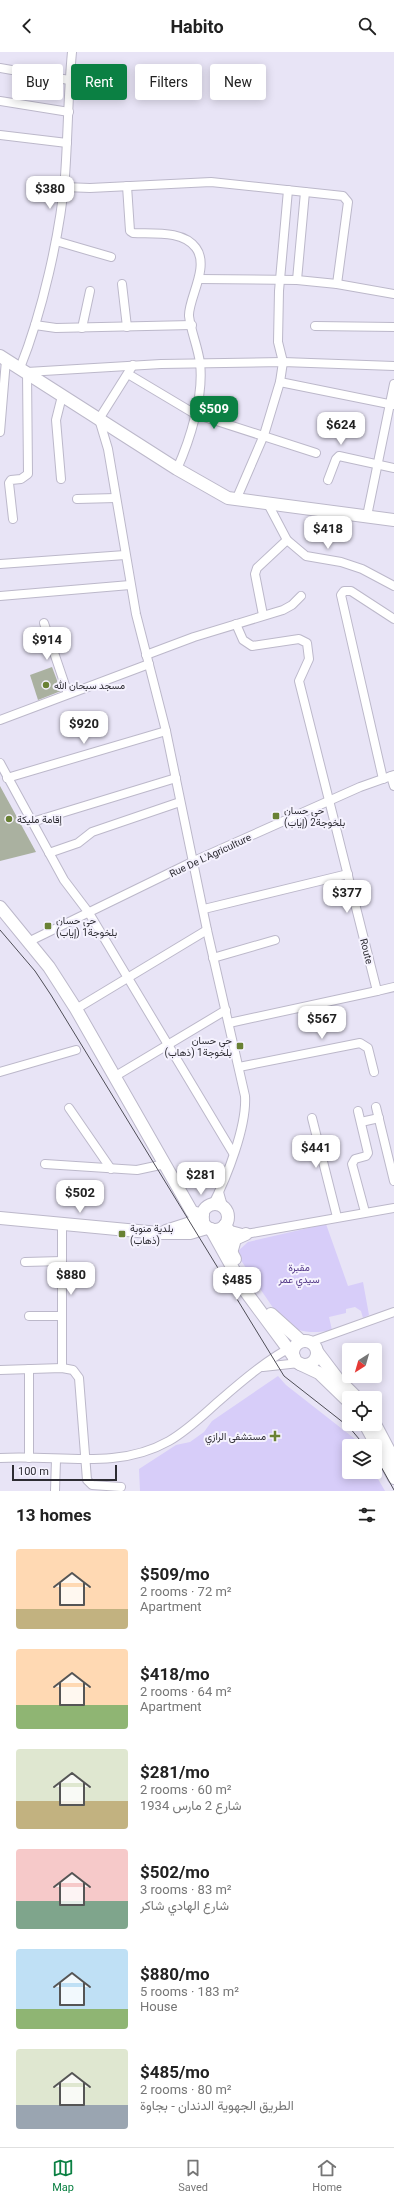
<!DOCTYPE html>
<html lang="en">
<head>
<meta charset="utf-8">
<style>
	body { margin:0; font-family:Roboto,Vazirmatn,sans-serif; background:#f2f2f2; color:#222; height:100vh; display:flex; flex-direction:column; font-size:15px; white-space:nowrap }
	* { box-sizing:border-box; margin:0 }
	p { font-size:13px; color:#767676 }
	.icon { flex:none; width:22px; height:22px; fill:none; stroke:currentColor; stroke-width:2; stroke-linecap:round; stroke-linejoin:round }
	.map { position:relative; height:1439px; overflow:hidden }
	.sheet { display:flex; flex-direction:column; background:#fff; flex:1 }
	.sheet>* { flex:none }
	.hud { position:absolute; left:12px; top:12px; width:370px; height:36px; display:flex; gap:8px }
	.needle { width:26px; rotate:217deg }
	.controls { position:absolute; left:342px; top:1291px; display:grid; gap:8px }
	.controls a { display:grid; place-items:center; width:40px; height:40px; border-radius:4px; background:#fff; box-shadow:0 2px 10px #0003; font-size:20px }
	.scale { position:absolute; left:12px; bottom:10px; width:105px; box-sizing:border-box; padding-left:4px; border:2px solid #2d2c33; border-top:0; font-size:11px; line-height:14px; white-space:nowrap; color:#2d2c33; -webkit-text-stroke:3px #f5f2fe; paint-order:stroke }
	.price { position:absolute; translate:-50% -34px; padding:0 9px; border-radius:8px; background:#fff; color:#222; font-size:13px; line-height:26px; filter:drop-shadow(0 1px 2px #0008) }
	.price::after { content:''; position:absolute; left:50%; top:24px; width:12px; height:9px; margin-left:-6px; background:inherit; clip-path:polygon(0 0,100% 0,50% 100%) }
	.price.selected { background:#0b8043; color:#fff }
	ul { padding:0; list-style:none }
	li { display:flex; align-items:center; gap:12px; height:100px; padding:0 16px }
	li span { display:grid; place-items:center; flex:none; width:112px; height:80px; border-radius:4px; color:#555 }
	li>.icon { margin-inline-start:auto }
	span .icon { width:48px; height:48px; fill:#fffc; stroke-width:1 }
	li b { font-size:17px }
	h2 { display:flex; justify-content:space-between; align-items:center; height:48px; padding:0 16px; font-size:17px }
	.chip { padding:0 14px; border-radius:4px; background:#fff; box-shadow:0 2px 10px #0003; font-size:14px; line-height:36px }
	.chip.selected { background:#0b8043; color:#fff }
	header { display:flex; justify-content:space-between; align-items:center; height:52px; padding:0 16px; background:#fff; font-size:18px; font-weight:700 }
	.tab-bar { display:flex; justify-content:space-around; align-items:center; height:56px; border-top:1px solid #e0e0e0; background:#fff; font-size:11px; color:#767676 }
	.tab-bar a { display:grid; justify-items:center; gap:2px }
	.tab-bar .selected { color:#0b8043 }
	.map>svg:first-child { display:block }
	.green { fill:#d7cdf9 }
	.building { fill:#aab1a0 }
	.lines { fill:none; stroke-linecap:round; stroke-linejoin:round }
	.street-casing { stroke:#bcb8ca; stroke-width:10 }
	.secondary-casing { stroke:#bcb8ca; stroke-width:14 }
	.street { stroke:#fff; stroke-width:8 }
	.secondary { stroke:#fff; stroke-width:12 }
	.tram { stroke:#4e4d56; stroke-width:1 }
	.poi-dot { fill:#698134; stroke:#f5f2fe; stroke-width:1.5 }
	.labels { text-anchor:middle; stroke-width:4; stroke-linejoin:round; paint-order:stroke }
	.poi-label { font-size:10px; fill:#2d2c33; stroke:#f5f2fe; text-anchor:start }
	.street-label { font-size:10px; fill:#2d2c33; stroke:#f5f2fe }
	.park-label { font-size:10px; fill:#543a88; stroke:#f5f2fe }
</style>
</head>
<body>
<header><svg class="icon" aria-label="back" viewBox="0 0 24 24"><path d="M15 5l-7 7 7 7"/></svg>Habito<svg class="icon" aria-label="search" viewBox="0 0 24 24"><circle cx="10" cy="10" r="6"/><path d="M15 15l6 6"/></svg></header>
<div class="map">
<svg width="394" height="1439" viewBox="0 0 394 1439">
	<rect width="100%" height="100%" fill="#e8e4f6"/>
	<g class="green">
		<path d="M326,1172L348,1234L363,1230L369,1263L363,1266L361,1259L355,1255L346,1257V1261L329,1265L332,1278C313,1282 298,1281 282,1269L238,1204V1199L248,1190Z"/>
		<polygon points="278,1324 286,1333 355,1387 359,1394 349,1394 349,1420 374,1420 385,1439 140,1439 139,1417 176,1393 190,1390 204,1380 212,1369"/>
	</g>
	<g class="building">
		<polygon points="52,615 61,639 38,648 30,623"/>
		<polygon points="0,734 36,800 0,809"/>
	</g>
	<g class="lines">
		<g class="street-casing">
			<g id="street">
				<polyline points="0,16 69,28"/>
				<polyline points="0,49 69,60"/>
				<polyline points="0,83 67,91"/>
				<path d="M127,134L130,179L133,181C153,182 183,178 196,196C210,215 188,247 189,264C191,280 198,295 200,311C204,344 190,388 177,417"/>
				<polyline points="64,135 90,136 211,130 343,144 348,150 337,232"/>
				<polyline points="56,189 111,205"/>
				<polyline points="199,227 297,228 337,232 394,242"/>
				<polyline points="297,228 305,140"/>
				<polyline points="122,232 127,275"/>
				<polyline points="35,273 56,276 192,273"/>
				<polyline points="315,274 394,275"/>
				<polyline points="82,276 90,239"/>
				<path d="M133,313L99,367L108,397L136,562L166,679L207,878L245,1044C247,1074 227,1125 213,1152"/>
				<path d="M20,316C42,261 60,183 65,124C68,83 68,41 72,0"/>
				<polyline points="128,322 195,362 316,401"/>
				<polyline points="280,330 394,353"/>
				<polyline points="0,380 6,308"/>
				<polyline points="61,427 56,368 62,344"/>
				<polyline points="328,428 336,407 339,404 394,416"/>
				<polyline points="77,447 116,446"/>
				<polyline points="236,448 264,383 280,330 283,310 278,290 279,239 288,138"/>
				<polyline points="268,452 287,488 306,504 341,510 362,517 394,534"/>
				<polyline points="367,464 394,332"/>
				<polyline points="13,467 9,431 11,428 21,427 28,422 27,320 161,312 283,310 394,314"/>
				<polyline points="0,512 125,503"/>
				<polyline points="0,544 130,533"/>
				<polyline points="263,563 255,522 257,516 287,488"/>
				<polyline points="44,571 68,642"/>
				<polyline points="236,572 243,588 252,594 299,587 307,591 309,607 299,629 377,939 394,935"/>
				<polyline points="146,603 194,585 283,558 292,553 301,544"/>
				<polyline points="0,668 149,612"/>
				<polyline points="0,711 64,828 89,861 233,1101"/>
				<polyline points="391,724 394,734"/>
				<polyline points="7,726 166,679"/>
				<polyline points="383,727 341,543 344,539 351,539 394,567"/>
				<polyline points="32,770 176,726"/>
				<polyline points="49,801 78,791 92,780 180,750"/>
				<polyline points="204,857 348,822"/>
				<polyline points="30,889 194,809 360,735 394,723"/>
				<polyline points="213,906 275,888"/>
				<polyline points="76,957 207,878"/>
				<polyline points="229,971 377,939"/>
				<polyline points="239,1015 360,991 368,996 374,1020"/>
				<polyline points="0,1020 76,998"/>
				<polyline points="114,1025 226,958"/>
				<polyline points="376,1055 394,1129"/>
				<polyline points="69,1056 111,1117"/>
				<polyline points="358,1059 368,1101 366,1104 355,1107 352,1112 365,1160"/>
				<polyline points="312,1066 337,1165"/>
				<polyline points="361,1070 379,1066"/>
				<polyline points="45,1112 137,1118 165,1112"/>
				<polyline points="219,1140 223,1154"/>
				<polyline points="62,1172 62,1316"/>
				<polyline points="226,1172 231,1178 246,1182 394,1156"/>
				<polyline points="25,1210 62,1209"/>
				<polyline points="29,1264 61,1264"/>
				<polyline points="310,1290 394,1260"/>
				<polyline points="263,1315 299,1311"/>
				<polyline points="0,1318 62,1316 73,1318 79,1326 87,1428 92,1433 121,1435"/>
				<path d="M0,1406C57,1402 116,1419 169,1389C188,1378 203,1363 219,1349C243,1328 269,1306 297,1292"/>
				<polyline points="29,1406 29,1317"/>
				<polyline points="55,1439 56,1408"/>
			</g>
		</g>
		<g class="secondary-casing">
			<g id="secondary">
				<polyline points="0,304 177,417 228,446 394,468"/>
				<polyline points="0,855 49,915 76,957 192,1160 203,1163"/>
				<circle cx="215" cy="1165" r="13"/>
				<polyline points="0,1166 159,1181 190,1181 207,1176"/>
				<polyline points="225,1173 227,1192 235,1207"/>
				<polyline points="211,1177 246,1240 294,1305"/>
				<polyline points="166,1179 203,1167"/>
				<polyline points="231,1201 235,1187 246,1182"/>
				<polyline points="271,1262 301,1289"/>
				<circle cx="305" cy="1301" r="12"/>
				<polyline points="318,1301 337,1326 357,1346"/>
				<polyline points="300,1312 319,1321 349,1350"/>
				<polyline points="365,1372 394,1426"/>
				<polyline points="375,1372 394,1408"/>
			</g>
		</g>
		<use href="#street" class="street"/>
		<use href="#secondary" class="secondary"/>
		<g class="tram">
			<polyline points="0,878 35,919 51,943 284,1324 349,1375 365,1394"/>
			<polyline points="375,1404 394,1438"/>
		</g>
	</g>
	<g class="poi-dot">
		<circle cx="46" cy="633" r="4"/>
		<rect x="272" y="760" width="8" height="8" rx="2"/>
		<circle cx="9" cy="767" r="4"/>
		<rect x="44" y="870" width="8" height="8" rx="2"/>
		<rect x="236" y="990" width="8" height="8" rx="2"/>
		<rect x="118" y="1178" width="8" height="8" rx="2"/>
		<path d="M273 1378h4v4h4v4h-4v4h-4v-4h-4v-4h4z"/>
	</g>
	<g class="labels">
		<g class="poi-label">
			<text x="54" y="637">مسجد سبحان الله</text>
			<text x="284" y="762">حي حسان<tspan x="284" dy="12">بلخوجة2 (إياب)</tspan></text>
			<text x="17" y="771">إقامة مليكة</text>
			<text x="56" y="872">حي حسان<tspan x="56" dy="12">بلخوجة1 (إياب)</tspan></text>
			<text x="232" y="992" text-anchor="end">حي حسان<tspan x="232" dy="12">بلخوجة1 (ذهاب)</tspan></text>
			<text x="130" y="1180">بلدية منوبة<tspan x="130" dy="12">(ذهاب)</tspan></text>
			<text x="266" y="1388" text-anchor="end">مستشفى الرازي</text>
		</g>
		<g class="street-label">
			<text transform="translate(210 803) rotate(-25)" y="4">Rue De L'Agriculture</text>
			<text transform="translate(367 899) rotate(76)" y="4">Route</text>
		</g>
		<g class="park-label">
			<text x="299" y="1219">مقبرة<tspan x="299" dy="12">سيدي عمر</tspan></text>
		</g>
	</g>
</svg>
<div class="controls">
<a><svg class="needle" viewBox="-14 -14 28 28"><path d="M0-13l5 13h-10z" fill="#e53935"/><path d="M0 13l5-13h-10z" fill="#767676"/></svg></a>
<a><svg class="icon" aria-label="locate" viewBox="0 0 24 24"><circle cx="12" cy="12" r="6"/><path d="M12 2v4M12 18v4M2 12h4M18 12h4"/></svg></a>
<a><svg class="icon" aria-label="layers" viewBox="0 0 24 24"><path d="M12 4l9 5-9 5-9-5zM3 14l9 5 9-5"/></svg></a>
</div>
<div class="scale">100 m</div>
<b class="price" style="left:50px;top:158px">$380</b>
<b class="price selected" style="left:214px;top:378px">$509</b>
<b class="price" style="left:341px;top:394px">$624</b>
<b class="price" style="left:328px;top:498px">$418</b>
<b class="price" style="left:47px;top:609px">$914</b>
<b class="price" style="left:84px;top:693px">$920</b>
<b class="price" style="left:347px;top:862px">$377</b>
<b class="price" style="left:322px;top:988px">$567</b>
<b class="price" style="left:316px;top:1117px">$441</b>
<b class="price" style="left:201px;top:1144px">$281</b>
<b class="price" style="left:80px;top:1162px">$502</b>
<b class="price" style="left:71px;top:1244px">$880</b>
<b class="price" style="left:237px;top:1249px">$485</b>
<div class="hud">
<a class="chip">Buy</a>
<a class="chip selected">Rent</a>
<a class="chip">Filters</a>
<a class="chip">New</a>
</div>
</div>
<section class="sheet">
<h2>13 homes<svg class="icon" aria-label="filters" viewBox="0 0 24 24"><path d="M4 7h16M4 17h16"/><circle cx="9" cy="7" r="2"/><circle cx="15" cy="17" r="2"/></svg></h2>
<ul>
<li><span style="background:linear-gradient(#ffd9b3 75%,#c2b280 0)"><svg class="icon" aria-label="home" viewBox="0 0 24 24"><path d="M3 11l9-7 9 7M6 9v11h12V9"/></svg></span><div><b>$509/mo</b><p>2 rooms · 72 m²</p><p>Apartment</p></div></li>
<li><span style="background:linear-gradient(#ffd9b3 70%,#8fb573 0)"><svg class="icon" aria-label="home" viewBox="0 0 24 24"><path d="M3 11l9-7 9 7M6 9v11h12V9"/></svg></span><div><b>$418/mo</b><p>2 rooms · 64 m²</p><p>Apartment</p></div></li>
<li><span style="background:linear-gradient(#dfe7d0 65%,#c2b280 0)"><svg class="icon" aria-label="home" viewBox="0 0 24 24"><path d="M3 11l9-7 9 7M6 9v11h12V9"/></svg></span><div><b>$281/mo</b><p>2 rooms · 60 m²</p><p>شارع 2 مارس 1934</p></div></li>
<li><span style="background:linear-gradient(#f6c9c9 65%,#7fa58c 0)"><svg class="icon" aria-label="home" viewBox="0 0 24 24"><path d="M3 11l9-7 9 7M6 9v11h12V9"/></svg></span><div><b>$502/mo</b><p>3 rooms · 83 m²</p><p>شارع الهادي شاكر</p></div></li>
<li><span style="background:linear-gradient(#bfe0f5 75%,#8fb573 0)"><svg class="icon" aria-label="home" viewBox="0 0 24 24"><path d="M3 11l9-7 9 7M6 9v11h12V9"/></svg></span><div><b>$880/mo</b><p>5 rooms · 183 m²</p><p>House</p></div></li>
<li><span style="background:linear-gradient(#dfe7d0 70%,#9aa5b1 0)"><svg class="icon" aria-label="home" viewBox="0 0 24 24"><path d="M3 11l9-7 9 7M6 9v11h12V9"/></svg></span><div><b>$485/mo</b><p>2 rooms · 80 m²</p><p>الطريق الجهوية الدندان - بجاوة</p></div></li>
</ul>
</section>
<nav class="tab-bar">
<a class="selected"><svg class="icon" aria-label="map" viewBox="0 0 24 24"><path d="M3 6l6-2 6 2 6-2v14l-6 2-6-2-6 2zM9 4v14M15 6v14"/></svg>Map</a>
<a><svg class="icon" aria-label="saved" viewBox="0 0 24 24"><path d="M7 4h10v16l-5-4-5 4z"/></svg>Saved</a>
<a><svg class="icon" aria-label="home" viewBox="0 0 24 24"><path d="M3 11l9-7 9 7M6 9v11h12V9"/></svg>Home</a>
</nav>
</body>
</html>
